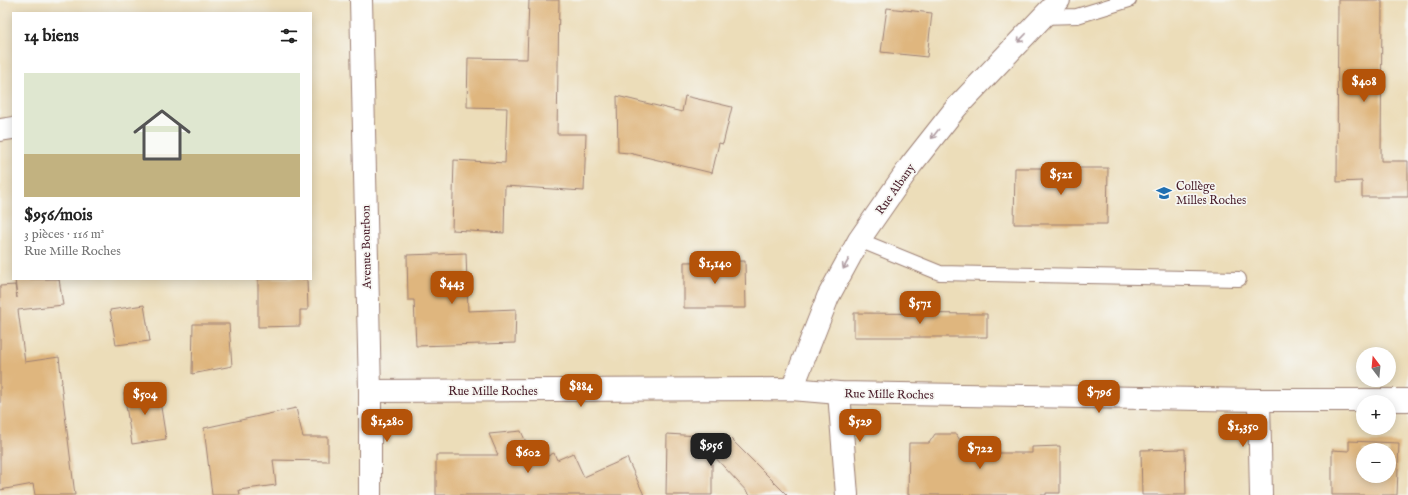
<!DOCTYPE html>
<html lang="fr">
<head>
<meta charset="utf-8">
<style>
	body { margin:0; font-family:"IM FELL English",serif; background:#f6f6f6; color:#222; height:100vh; display:flex; flex-direction:column; font-size:15px; white-space:nowrap }
	* { box-sizing:border-box; margin:0 }
	p { font-size:13px; color:#767676 }
	.icon { flex:none; width:22px; height:22px; fill:none; stroke:currentColor; stroke-width:2; stroke-linecap:round; stroke-linejoin:round }
	.map { position:relative; flex:1; overflow:hidden }
	.details { position:absolute; left:12px; top:12px; width:300px; height:268px; display:flex; flex-direction:column; background:#fff; border-radius:0px; box-shadow:0 2px 10px #0003 }
	.details>* { flex:none }
	.needle { width:26px; rotate:344deg }
	.controls { position:absolute; left:1356px; top:347px; display:grid; gap:8px }
	.controls a { display:grid; place-items:center; width:40px; height:40px; border-radius:50%; background:#fff; box-shadow:0 2px 10px #0003; font-size:20px }
	.price { position:absolute; translate:-50% -34px; padding:0 9px; border-radius:8px; background:#b45309; color:#fff; font-size:13px; line-height:26px; filter:drop-shadow(0 1px 2px #0008) }
	.price::after { content:''; position:absolute; left:50%; top:24px; width:12px; height:9px; margin-left:-6px; background:inherit; clip-path:polygon(0 0,100% 0,50% 100%) }
	.price.active { background:#222; color:#fff }
	ul { padding:0; list-style:none }
	li { display:grid; align-content:center; gap:8px; height:212px; padding:0 12px }
	li span { display:grid; place-items:center; height:124px; border-radius:0px; color:#555 }
	li>.icon { margin-inline-start:auto }
	span .icon { width:72px; height:72px; fill:#fffc; stroke-width:1 }
	li b { font-size:17px }
	h2 { display:flex; justify-content:space-between; align-items:center; height:48px; padding:0 12px; font-size:17px }
	.map>svg:first-child { display:block }
	.building { fill:#dfb67e; fill-rule:evenodd }
	.lines { fill:none; stroke-linecap:round; stroke-linejoin:round }
	.service-casing { stroke:#9b7e72; stroke-width:16 }
	.minor-casing { stroke:#9b7e72; stroke-width:24 }
	.tertiary-casing { stroke:#9b7e72; stroke-width:24 }
	.service { stroke:#fff; stroke-width:14 }
	.minor { stroke:#fff; stroke-width:22 }
	.tertiary { stroke:#fff; stroke-width:22 }
	.oneway { stroke:#ae9aa0 }
	.labels { text-anchor:middle; stroke-width:3.5; stroke-linejoin:round; paint-order:stroke }
	.poi-label { font-size:12px; fill:#4a1f2b; stroke:#f6f6f2; text-anchor:start }
	.street-label { font-size:12px; fill:#4a1f2b; stroke:#f6f6f2 }
</style>
</head>
<body>
<div class="map">
<svg width="1408" height="495" viewBox="0 0 1408 495">
	<rect width="100%" height="100%" fill="#f6f6f2"/>
	<filter id="ink" filterUnits="userSpaceOnUse"><feTurbulence type="fractalNoise" baseFrequency=".025" numOctaves="2"/><feDisplacementMap in="SourceGraphic" scale="8" xChannelSelector="R" yChannelSelector="G"/><feConvolveMatrix kernelMatrix="1 2 1 2 8 2 1 2 1" color-interpolation-filters="sRGB"/></filter>
	<filter id="wash" filterUnits="userSpaceOnUse"><feTurbulence type="fractalNoise" baseFrequency=".012" numOctaves="4" result="noise"/><feDisplacementMap in="SourceGraphic" scale="16" xChannelSelector="R" yChannelSelector="G"/><feGaussianBlur stdDeviation="0.9" result="paint"/><feColorMatrix in="noise" values="0 0 0 0 0 0 0 0 0 0 0 0 0 0 0 0 0 1.4 0 .05"/><feComposite in="paint" operator="in"/></filter>
	<g filter="url(#wash)">
		<rect width="100%" height="100%" fill="#ecddb9"/>
		<g id="blocks">
			<g class="building">
				<polygon points="529,0 559,0 557,134 586,134 584,191 505,186 504,233 452,230 454,160 505,163 507,108 467,107 468,58 527,59"/>
				<polygon points="1338,0 1382,0 1381,161 1408,161 1408,197 1362,197 1362,181 1337,182"/>
				<polygon points="887,8 932,13 927,57 881,52"/>
				<polygon points="617,96 682,112 685,96 732,107 723,144 719,143 712,173 629,153 618,152"/>
				<polygon points="1015,168 1108,168 1107,224 1014,224"/>
				<polygon points="466,253 468,311 516,309 515,343 416,346 414,300 408,300 407,255"/>
				<polygon points="745,261 746,308 684,308 684,262"/>
				<polygon points="15,279 59,279 63,305 18,310 25,362 59,357 62,383 61,383 75,495 35,495 33,484 0,490 0,286 15,285 17,298"/>
				<polygon points="258,279 307,279 308,310 300,310 300,326 258,327"/>
				<polygon points="144,305 150,341 116,345 110,310"/>
				<polygon points="854,313 987,314 987,337 854,337"/>
				<polygon points="193,324 229,324 232,366 192,374"/>
				<polygon points="158,388 166,439 132,444 124,393"/>
				<polygon points="296,408 303,437 328,437 328,461 273,460 276,485 239,490 240,495 212,495 204,428"/>
				<polygon points="521,431 535,462 554,453 557,460 573,453 584,477 627,458 644,495 436,495 436,455 498,455 489,434"/>
				<polygon points="667,434 730,438 787,495 750,495 712,454 712,495 666,495"/>
				<polygon points="935,434 956,434 962,443 983,443 984,453 1032,453 1032,447 1060,446 1060,493 1046,493 1046,495 908,495 909,443 929,443"/>
				<path d="M1349,441L1399,443L1397,495H1332V450L1349,451ZM1363,450H1389V476H1363Z"/>
				<polygon points="1185,449 1186,495 1142,495 1141,450"/>
			</g>
		</g>
	</g>
	<g filter="url(#ink)">
		<use href="#blocks" fill-opacity="0" stroke="#9b7e72" stroke-width="1"/>
		<g class="lines">
			<g class="service-casing">
				<g id="service">
					<polyline points="1042,17 1077,16 1129,0"/>
					<polyline points="859,240 940,273 1239,279"/>
				</g>
			</g>
			<g class="minor-casing">
				<g id="minor">
					<polyline points="0,130 13,128"/>
					<polyline points="792,389 828,297 859,240 911,165 956,108 1059,0"/>
					<polyline points="370,391 792,389 839,393 1259,400 1408,400"/>
					<polyline points="839,393 847,495"/>
					<polyline points="1259,400 1261,495"/>
				</g>
			</g>
			<g class="tertiary-casing">
				<polyline id="tertiary" points="361,0 370,391 370,495"/>
			</g>
			<use href="#service" class="service"/>
			<use href="#minor" class="minor"/>
			<use href="#tertiary" class="tertiary"/>
		</g>
		<defs><path id="oneway-shaft" d="M-6 0H5M1.5-3L5.5 0L1.5 3" fill="none" stroke-width="1.6" stroke-linecap="round" stroke-linejoin="round"/></defs>
		<g class="oneway">
			<use href="#oneway-shaft" transform="translate(1022 38) rotate(134)"/>
			<use href="#oneway-shaft" transform="translate(935 134) rotate(128)"/>
			<use href="#oneway-shaft" transform="translate(846 264) rotate(119)"/>
		</g>
	</g>
	<defs>
		<g id="school-bare" transform="scale(1.2)"><path d="M0-5L7-2L0 1L-7-2ZM-4 1L0 2.5L4 1V4Q0 6-4 4Z" fill="#1f6fb2" stroke="#f6f6f2" stroke-width="2.5" paint-order="stroke"/></g>
	</defs>
	<g fill-rule="evenodd">
		<use href="#school-bare" x="1164" y="193"/>
	</g>
	<g class="labels">
		<g class="poi-label">
			<text x="1176" y="190">Collège<tspan x="1176" dy="14">Milles Roches</tspan></text>
		</g>
		<g class="street-label">
			<text transform="translate(895 189) rotate(-55)" y="4">Rue Albany</text>
			<text transform="translate(366 247) rotate(-91)" y="4">Avenue Bourbon</text>
			<text x="493" y="395">Rue Mille Roches</text>
			<text transform="translate(889 394) rotate(1)" y="4">Rue Mille Roches</text>
		</g>
	</g>
</svg>
<div class="controls">
<a><svg class="needle" viewBox="-14 -14 28 28"><path d="M0-13l5 13h-10z" fill="#e53935"/><path d="M0 13l5-13h-10z" fill="#767676"/></svg></a>
<a>+</a>
<a>−</a>
</div>
<b class="price" style="left:1364px;top:103px">$408</b>
<b class="price" style="left:1061px;top:196px">$521</b>
<b class="price" style="left:715px;top:285px">$1,140</b>
<b class="price" style="left:452px;top:305px">$443</b>
<b class="price" style="left:920px;top:325px">$571</b>
<b class="price" style="left:581px;top:408px">$884</b>
<b class="price" style="left:1099px;top:414px">$796</b>
<b class="price" style="left:145px;top:416px">$504</b>
<b class="price" style="left:387px;top:443px">$1,280</b>
<b class="price" style="left:860px;top:443px">$529</b>
<b class="price" style="left:1243px;top:448px">$1,350</b>
<b class="price active" style="left:711px;top:467px">$956</b>
<b class="price" style="left:980px;top:470px">$722</b>
<b class="price" style="left:528px;top:474px">$602</b>
<section class="details">
<h2>14 biens<svg class="icon" aria-label="filters" viewBox="0 0 24 24"><path d="M4 7h16M4 17h16"/><circle cx="9" cy="7" r="2"/><circle cx="15" cy="17" r="2"/></svg></h2>
<ul>
<li><span style="background:linear-gradient(#dfe7d0 65%,#c2b280 0)"><svg class="icon" aria-label="home" viewBox="0 0 24 24"><path d="M3 11l9-7 9 7M6 9v11h12V9"/></svg></span><div><b>$956/mois</b><p>3 pièces · 116 m²</p><p>Rue Mille Roches</p></div></li>
</ul>
</section>
</div>
</body>
</html>
